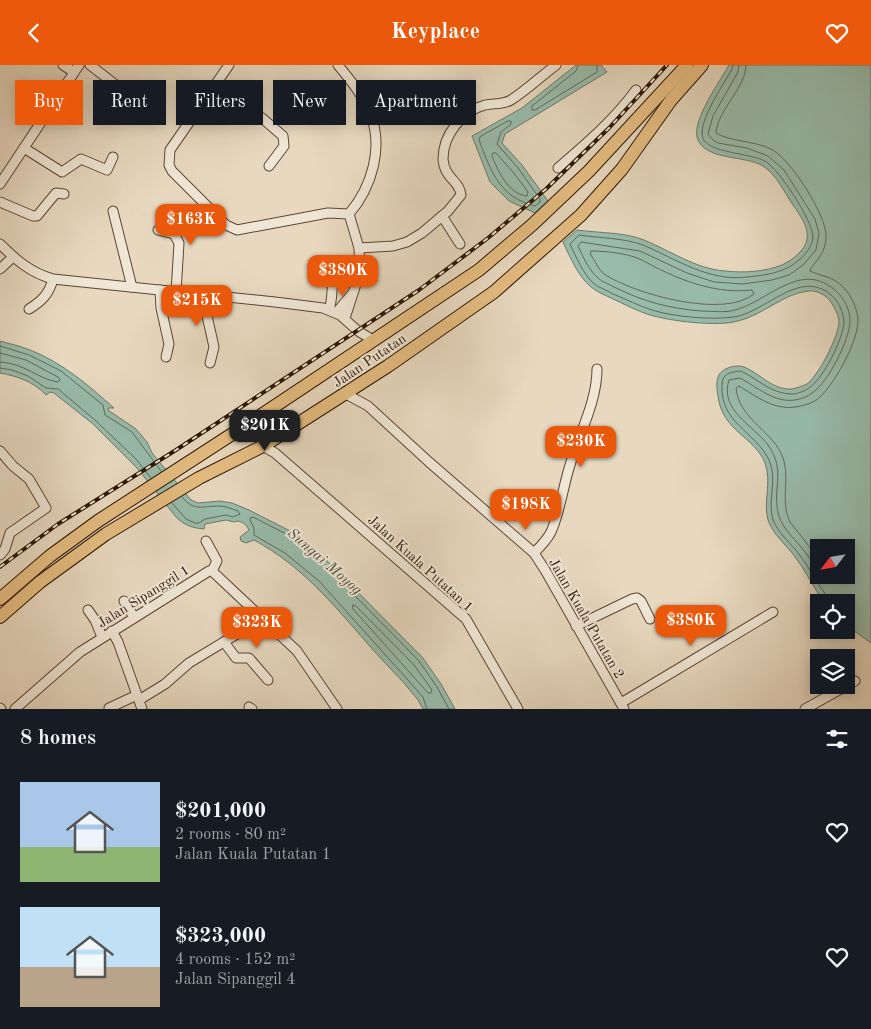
<!DOCTYPE html>
<html lang="en">
<head>
<meta charset="utf-8">
<style>
	body { margin:0; font-family:"Old Standard TT",serif; background:#242831; color:#f1f3f6; height:100vh; display:flex; flex-direction:column; font-size:19px; white-space:nowrap }
	* { box-sizing:border-box; margin:0 }
	p { font-size:16px; color:#9ea1a6 }
	.icon { flex:none; width:28px; height:28px; fill:none; stroke:currentColor; stroke-width:2; stroke-linecap:round; stroke-linejoin:round }
	.map { position:relative; height:644px; overflow:hidden }
	.details { display:flex; flex-direction:column; background:#171b24; flex:1 }
	.details>* { flex:none }
	.hud { position:absolute; left:15px; top:15px; width:500px; height:45px; display:flex; gap:10px }
	.needle { width:32px; rotate:239deg }
	.tools { position:absolute; left:810px; top:474px; display:grid; gap:10px }
	.tools a { display:grid; place-items:center; width:45px; height:45px; border-radius:0px; background:#171b24; box-shadow:0 2px 12px #0003; font-size:25px }
	.price { position:absolute; translate:-50% -42px; padding:0 11px; border-radius:10px; background:#ea580c; color:#fff; font-size:16px; line-height:32px; filter:drop-shadow(0 1px 2px #0008) }
	.price::after { content:''; position:absolute; left:50%; top:30px; width:15px; height:11px; margin-left:-8px; background:inherit; clip-path:polygon(0 0,100% 0,50% 100%) }
	.price.active { background:#222; color:#fff }
	ul { padding:0; list-style:none }
	li { display:flex; align-items:center; gap:15px; height:125px; padding:0 20px }
	li span { display:grid; place-items:center; flex:none; width:140px; height:100px; border-radius:0px; color:#555 }
	li>.icon { margin-inline-start:auto }
	span .icon { width:60px; height:60px; fill:#fffc; stroke-width:1 }
	li b { font-size:21px }
	h2 { display:flex; justify-content:space-between; align-items:center; height:60px; padding:0 20px; font-size:21px }
	.chip { padding:0 18px; border-radius:0px; background:#171b24; box-shadow:0 2px 12px #0003; font-size:18px; line-height:45px }
	.chip.active { background:#ea580c; color:#fff }
	header { display:flex; justify-content:space-between; align-items:center; height:65px; padding:0 20px; background:#ea580c; color:#fff; font-size:22px; font-weight:600 }
	.map>svg:first-child { display:block }
	.water { fill:#98bbab; stroke:#6d7968; fill-rule:evenodd }
	.lines { fill:none; stroke-linecap:round; stroke-linejoin:round }
	.shore { stroke:#626858; stroke-width:1 }
	.minor-casing { stroke:#5b4633; stroke-width:11 }
	.highway-casing { stroke:#2c1504; stroke-width:14 }
	.minor { stroke:#efe6d5; stroke-width:9 }
	.highway { stroke:#e4bc80; stroke-width:12 }
	.rail-casing { stroke:#2c1504; stroke-width:4 }
	.rail { stroke:#efe6d5; stroke-width:2; stroke-dasharray:5.5; stroke-linecap:butt }
	.labels { text-anchor:middle; stroke-width:4; stroke-linejoin:round; paint-order:stroke }
	.street-label { font-size:14px; fill:#2c1504; stroke:#efe6d5 }
	.water-label { font-size:15px; font-style:italic; fill:#524f3e; stroke:#efe6d5 }
</style>
</head>
<body>
<header><svg class="icon" aria-label="back" viewBox="0 0 24 24"><path d="M15 5l-7 7 7 7"/></svg>Keyplace<svg class="icon" aria-label="heart" viewBox="0 0 24 24"><path d="M12 20l-8-8c-3-5 5-10 8-4 3-6 11-1 8 4z"/></svg></header>
<div class="map">
<svg width="871" height="644" viewBox="0 0 871 644">
	<rect width="100%" height="100%" fill="#e7d8bf"/>
	<filter id="stains"><feTurbulence type="fractalNoise" baseFrequency=".004" numOctaves="4"/><feColorMatrix values="0 0 0 0 .2 0 0 0 0 .09 0 0 0 0 .02 0 0 0 .5 -.17"/></filter>
	<radialGradient id="worn" r=".72"><stop offset=".6" stop-color="#630" stop-opacity="0"/><stop offset="1" stop-color="#630" stop-opacity=".3"/></radialGradient>
	<g class="water">
		<polygon points="576,0 601,0 607,7 505,69 502,78 522,100 548,136 535,148 509,136 490,117 472,71 522,43"/>
		<path d="M729,0H871V578L846,560V538L824,537C813,522 805,504 793,489C784,478 773,469 768,455C763,437 772,417 765,398C755,372 722,366 718,331C717,325 716,318 718,312C721,303 736,299 744,302C761,309 772,325 792,324C796,323 803,321 807,319C819,310 840,269 839,255C838,249 834,242 831,237C826,230 817,225 808,226C783,229 763,250 738,256C718,262 670,256 650,250C637,246 624,239 611,233C605,230 597,227 591,222C578,211 570,192 563,177L577,165C598,168 624,167 644,175C671,186 696,204 725,206C744,208 764,207 782,200C791,196 806,185 807,174C809,162 800,150 793,140C784,127 777,110 763,101C746,90 703,96 697,72C693,54 720,16 729,0ZM846,482V510H819V482Z"/>
		<path d="M0,276C10,279 21,281 30,285C63,298 88,320 114,343H108V345L136,364L147,377L152,388L191,435L198,438L220,436L232,438L249,445L300,471L326,495L423,593L441,619L455,644H423L418,635L404,618C392,605 379,592 367,578C332,538 302,501 254,475L246,478L241,476L240,472L249,465C246,459 243,457 237,456L234,457L226,455L205,459L204,464C192,463 184,460 176,452L137,403L93,359L54,328L50,327L46,330C34,317 17,311 0,308Z"/>
	</g>
	<g class="lines">
		<g class="shore">
			<polyline points="578,0 576,6 532,41 532,45 535,45 597,7 597,0"/>
			<path d="M733,0L732,4C724,19 697,57 703,73C708,88 750,88 765,96C779,104 813,156 813,172C812,181 807,188 800,194C785,208 766,210 747,212C709,217 676,194 643,180C624,173 599,173 579,170L570,179C576,192 583,208 593,218C599,223 607,225 613,229C626,234 639,241 652,245C674,252 711,255 734,252C766,247 800,203 831,230C838,235 844,248 844,257C843,274 824,313 809,323C805,326 797,329 792,329C771,329 758,314 741,306C731,307 722,308 722,320C720,358 755,366 769,395C778,414 767,435 773,455C778,467 788,476 796,485C808,500 817,518 828,533V538"/>
			<path d="M739,0L738,7L713,51L708,69L713,75L718,78L747,83L768,91L784,105L815,154L819,168L816,185L803,200L789,210L772,215L743,219L714,217L687,208L640,186L581,177L578,181C583,192 589,205 598,213C602,217 609,219 614,222C645,237 667,243 701,246C712,246 725,248 735,245C760,239 789,209 816,215C833,219 850,236 850,256C850,274 828,318 812,328C808,332 800,334 795,335C774,338 757,322 740,313L729,315C719,345 754,361 768,380C787,406 771,426 779,451C783,464 793,472 801,482C808,490 814,499 819,508"/>
			<path d="M746,0C746,23 718,44 716,68C728,76 755,76 771,84C790,93 828,152 826,173C825,187 819,193 811,203L810,206C823,212 833,211 844,223C851,230 857,243 858,254C859,275 835,318 820,332C814,338 803,341 795,342C774,345 757,332 739,321L736,323C739,353 769,364 781,388C792,411 779,435 790,457L819,494"/>
			<path d="M508,56H511V59L501,67L497,79L518,103L540,134V137L535,141C499,132 491,106 479,75L480,72Z"/>
			<path d="M493,88H496L513,107L528,127L527,131C508,129 498,106 492,91Z"/>
			<path d="M591,186C605,186 624,188 637,193C643,195 649,199 655,202C685,217 718,229 752,225L754,229C724,254 634,229 604,209C598,204 595,196 591,190Z"/>
			<polyline points="0,281 29,290 61,306 103,340 105,350 132,367 161,406"/>
			<path d="M0,288L26,295L58,312L60,315L58,317C38,314 24,298 0,297"/>
			<polyline points="0,303 12,305 28,311 46,323 58,324 96,356 136,394 151,413"/>
			<path d="M172,438L186,454L195,458H199L205,454L226,450L233,452L240,449L238,446C232,444 225,441 219,441C202,441 194,447 182,432"/>
			<polygon points="353,540 356,541 414,600 432,625 431,628 428,628 353,544"/>
			<polyline points="427,644 423,632 408,615 319,516 285,488 254,470 254,463 250,455 250,453 253,452 298,475 312,487 419,596 437,622 449,644"/>
		</g>
		<g class="minor-casing">
			<g id="minor">
				<polyline points="63,0 74,7"/>
				<polyline points="90,0 121,24"/>
				<polyline points="229,0 170,85 169,100 172,106 226,160 237,165 328,148 349,149"/>
				<path d="M338,0C350,15 363,30 370,48C384,82 372,122 349,149"/>
				<polyline points="214,20 262,53 283,71 284,81 269,101"/>
				<polyline points="24,83 62,107 81,94 107,105 113,92"/>
				<path d="M558,103C587,78 614,55 636,25"/>
				<polyline points="0,119 79,0"/>
				<polyline points="0,137 33,151 37,151 56,128 64,129"/>
				<polyline points="113,146 132,222"/>
				<polyline points="442,151 460,179"/>
				<polyline points="158,165 174,169 179,178 176,227"/>
				<path d="M0,179C16,195 31,208 53,214L275,237L323,243L340,250L358,266L373,275"/>
				<path d="M359,183L393,181L407,177L422,168L448,146L461,130C460,116 444,113 443,94C443,70 462,46 485,40C494,38 503,40 511,35C527,25 541,11 556,0"/>
				<polyline points="0,204 13,192"/>
				<polyline points="160,225 161,243 169,279 166,292"/>
				<path d="M29,244C42,236 49,229 53,214"/>
				<path d="M329,245C333,234 331,223 334,212"/>
				<polyline points="336,248 352,229"/>
				<polyline points="345,253 360,207 359,183 349,149"/>
				<polyline points="210,298 214,282 207,251 210,230"/>
				<polyline points="346,329 368,341 429,397 534,488 545,505 624,644"/>
				<polyline points="263,381 275,388 466,554 518,644"/>
				<polyline points="0,386 13,401 29,414 46,443 10,468 5,484 0,490"/>
				<polyline points="206,476 217,496 212,506"/>
				<path d="M534,488C540,482 547,475 551,467C560,447 563,422 570,400C579,369 597,337 597,304"/>
				<polyline points="212,506 297,586 337,644"/>
				<polyline points="124,536 134,552"/>
				<polyline points="88,545 95,555 102,572"/>
				<polyline points="576,561 632,534 637,533 641,536 650,554"/>
				<polyline points="112,566 118,577 142,644"/>
				<polyline points="224,577 236,593 249,593 268,615"/>
				<polyline points="139,635 165,619 189,598 262,554"/>
				<polyline points="621,638 773,547"/>
				<polyline points="249,642 252,644"/>
				<polyline points="0,643 1,644"/>
				<polyline points="109,643 137,630"/>
				<polyline points="15,644 80,587 209,506 212,506"/>
				<polyline points="805,644 855,616"/>
			</g>
		</g>
		<g class="highway-casing">
			<g id="highway">
				<polyline points="0,534 50,491 98,456 254,355 479,205 532,160 589,106 687,0"/>
				<polyline points="0,552 40,517 106,469 199,413 263,381 388,301 494,227 581,150 622,104 671,35 702,0"/>
			</g>
		</g>
		<use href="#minor" class="minor"/>
		<use href="#highway" class="highway"/>
		<g class="rail-casing">
			<polyline id="rail" points="0,502 58,459 176,385 419,225 488,173 546,124 609,63 667,0"/>
		</g>
		<use href="#rail" class="rail"/>
	</g>
	<g class="labels">
		<g class="street-label">
			<text transform="translate(369 295) rotate(-34)" y="5">Jalan Putatan</text>
			<text transform="translate(421 498) rotate(42)" y="5">Jalan Kuala Putatan 1</text>
			<text transform="translate(143 531) rotate(-32)" y="5">Jalan Sipanggil 1</text>
			<text transform="translate(587 553) rotate(60)" y="5">Jalan Kuala Putatan 2</text>
		</g>
		<g class="water-label">
			<text transform="translate(325 496) rotate(41)" y="5">Sungai Moyog</text>
		</g>
	</g>
	<rect width="100%" height="100%" filter="url(#stains)"/>
	<rect width="100%" height="100%" fill="url(#worn)"/>
</svg>
<div class="tools">
<a><svg class="needle" viewBox="-14 -14 28 28"><path d="M0-13l5 13h-10z" fill="#e53935"/><path d="M0 13l5-13h-10z" fill="#9ea1a6"/></svg></a>
<a><svg class="icon" aria-label="locate" viewBox="0 0 24 24"><circle cx="12" cy="12" r="6"/><path d="M12 2v4M12 18v4M2 12h4M18 12h4"/></svg></a>
<a><svg class="icon" aria-label="layers" viewBox="0 0 24 24"><path d="M12 4l9 5-9 5-9-5zM3 14l9 5 9-5"/></svg></a>
</div>
<b class="price" style="left:191px;top:181px">$163K</b>
<b class="price" style="left:343px;top:232px">$380K</b>
<b class="price" style="left:197px;top:262px">$215K</b>
<b class="price active" style="left:265px;top:387px">$201K</b>
<b class="price" style="left:581px;top:403px">$230K</b>
<b class="price" style="left:526px;top:466px">$198K</b>
<b class="price" style="left:691px;top:582px">$380K</b>
<b class="price" style="left:257px;top:584px">$323K</b>
<div class="hud">
<a class="chip active">Buy</a>
<a class="chip">Rent</a>
<a class="chip">Filters</a>
<a class="chip">New</a>
<a class="chip">Apartment</a>
</div>
</div>
<section class="details">
<h2>8 homes<svg class="icon" aria-label="filters" viewBox="0 0 24 24"><path d="M4 7h16M4 17h16"/><circle cx="9" cy="7" r="2"/><circle cx="15" cy="17" r="2"/></svg></h2>
<ul>
<li><span style="background:linear-gradient(#a9c7e8 65%,#8fb573 0)"><svg class="icon" aria-label="home" viewBox="0 0 24 24"><path d="M3 11l9-7 9 7M6 9v11h12V9"/></svg></span><div><b>$201,000</b><p>2 rooms · 80 m²</p><p>Jalan Kuala Putatan 1</p></div><svg class="icon" aria-label="heart" viewBox="0 0 24 24"><path d="M12 20l-8-8c-3-5 5-10 8-4 3-6 11-1 8 4z"/></svg></li>
<li><span style="background:linear-gradient(#bfe0f5 60%,#b9a48a 0)"><svg class="icon" aria-label="home" viewBox="0 0 24 24"><path d="M3 11l9-7 9 7M6 9v11h12V9"/></svg></span><div><b>$323,000</b><p>4 rooms · 152 m²</p><p>Jalan Sipanggil 4</p></div><svg class="icon" aria-label="heart" viewBox="0 0 24 24"><path d="M12 20l-8-8c-3-5 5-10 8-4 3-6 11-1 8 4z"/></svg></li>
</ul>
</section>
</body>
</html>
